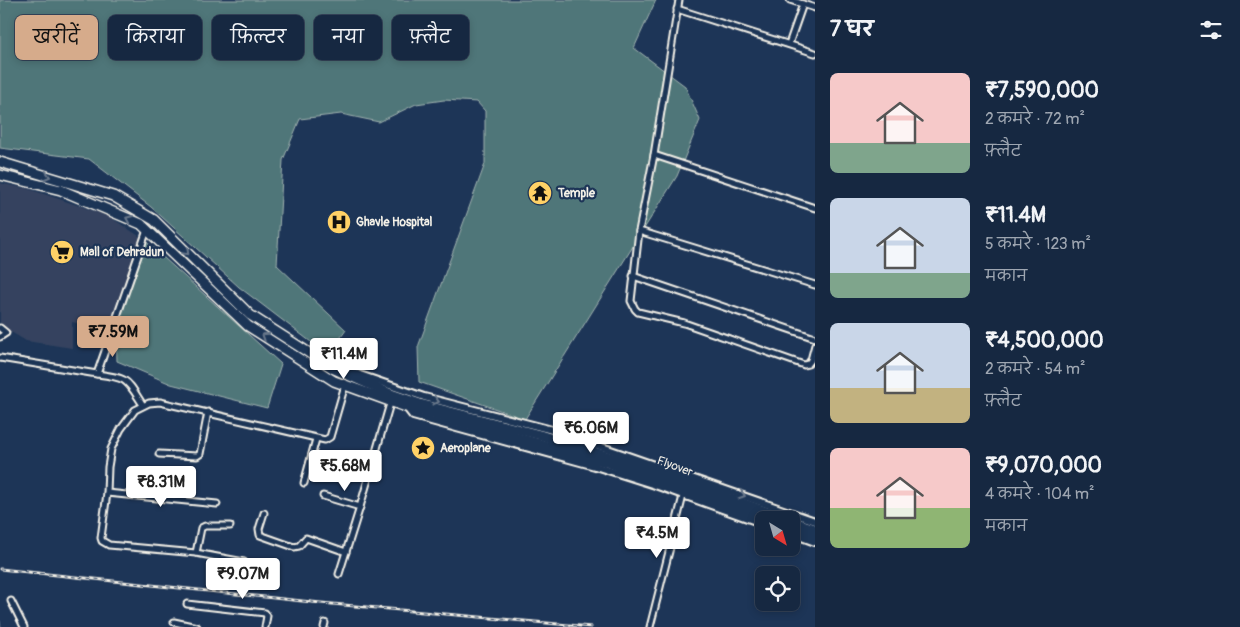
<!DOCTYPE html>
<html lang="hi">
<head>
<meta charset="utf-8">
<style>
	body { margin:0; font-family:Pangolin,"Playpen Sans Deva",sans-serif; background:#1f3048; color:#f1f3f6; height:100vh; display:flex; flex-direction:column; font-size:19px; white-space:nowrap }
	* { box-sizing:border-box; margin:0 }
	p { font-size:16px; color:#9ea6b1 }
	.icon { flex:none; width:28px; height:28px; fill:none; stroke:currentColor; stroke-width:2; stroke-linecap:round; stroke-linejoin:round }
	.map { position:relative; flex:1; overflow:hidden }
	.panel { display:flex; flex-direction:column; background:#162841; width:425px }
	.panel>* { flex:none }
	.guide { position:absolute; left:15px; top:15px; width:475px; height:45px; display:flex; gap:10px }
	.needle { width:32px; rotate:143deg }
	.buttons { position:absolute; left:755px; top:511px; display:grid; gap:10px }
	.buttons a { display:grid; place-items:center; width:45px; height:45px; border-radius:8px; background:#162841; box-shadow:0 2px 8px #0003,0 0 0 1px #35445a; font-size:25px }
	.price { position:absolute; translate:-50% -42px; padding:0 11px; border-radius:5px; background:#fff; color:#222; font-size:16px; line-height:32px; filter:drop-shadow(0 1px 2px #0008) }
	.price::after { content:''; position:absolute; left:50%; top:30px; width:15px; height:11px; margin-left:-8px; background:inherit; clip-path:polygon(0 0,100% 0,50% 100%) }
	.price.selected { background:#d6ab8b; color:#111 }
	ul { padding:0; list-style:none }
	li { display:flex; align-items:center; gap:15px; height:125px; padding:0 15px }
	li span { display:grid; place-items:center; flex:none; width:140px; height:100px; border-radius:8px; color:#555 }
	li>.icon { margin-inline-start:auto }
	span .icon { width:60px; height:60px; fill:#fffc; stroke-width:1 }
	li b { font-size:21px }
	h2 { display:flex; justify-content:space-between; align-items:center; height:60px; padding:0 15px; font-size:21px }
	.pill { padding:0 18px; border-radius:8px; background:#162841; box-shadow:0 2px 8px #0003,0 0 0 1px #35445a; font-size:18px; line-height:45px }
	.pill.selected { background:#d6ab8b; color:#111 }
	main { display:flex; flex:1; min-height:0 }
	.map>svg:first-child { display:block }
	.built { fill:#34435f }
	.green { fill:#507679; stroke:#a2b4b0 }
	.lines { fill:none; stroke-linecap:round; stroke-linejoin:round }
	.stream { stroke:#889eae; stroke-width:1 }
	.minor-casing { stroke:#f4f1e8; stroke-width:9 }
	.tertiary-casing { stroke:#f4f1e8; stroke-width:10 }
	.trunk-casing { stroke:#f4f1e8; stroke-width:12 }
	.minor { stroke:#1d3557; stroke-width:5 }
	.tertiary { stroke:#1d3557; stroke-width:6 }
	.trunk { stroke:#1d3557; stroke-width:9 }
	.rail-casing { stroke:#f4f1e8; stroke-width:3 }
	.rail { stroke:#1d3557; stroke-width:1; stroke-dasharray:4; stroke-linecap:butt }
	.oneway { stroke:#68778a }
	.labels { text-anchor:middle; stroke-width:4.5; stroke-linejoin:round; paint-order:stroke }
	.poi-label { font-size:12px; font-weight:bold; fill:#f4f1e8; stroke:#1d3557; text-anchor:start }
	.street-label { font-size:12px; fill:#f4f1e8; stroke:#1d3557 }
</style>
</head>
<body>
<main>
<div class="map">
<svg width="815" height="627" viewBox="0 0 815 627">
	<rect width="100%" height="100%" fill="#1d3557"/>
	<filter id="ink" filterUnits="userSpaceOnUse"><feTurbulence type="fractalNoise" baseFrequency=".02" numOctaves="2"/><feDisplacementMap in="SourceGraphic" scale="10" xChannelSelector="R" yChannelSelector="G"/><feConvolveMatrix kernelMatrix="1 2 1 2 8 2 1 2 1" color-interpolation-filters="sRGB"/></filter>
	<g filter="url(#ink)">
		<polygon class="built" points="0,183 29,189 107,215 142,238 109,331 72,322 72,348 26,341 11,332 0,323"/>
		<g class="green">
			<polygon points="0,0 656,0 634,48 685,86 700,120 677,176 525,419 419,382 418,347 485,164 485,111 477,102 444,100 416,104 379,122 341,114 300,119 283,160 277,265 346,330 328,355 239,287 151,207 89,159 0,148"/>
			<polygon points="142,238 281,364 267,408 171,384 117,361 116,330"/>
		</g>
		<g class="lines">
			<polyline class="stream" points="0,621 1,627"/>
			<g class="minor-casing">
				<g id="minor">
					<polyline points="679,0 654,155 639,231 631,301 635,309 638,312 684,323 804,365 808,364 811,360 815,345"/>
					<polyline points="790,0 815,8"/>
					<polyline points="677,9 815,53"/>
					<polyline points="789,44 803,4"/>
					<polyline points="654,155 815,208"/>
					<polyline points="639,231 815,285"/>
					<polyline points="633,276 815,338"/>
					<polyline points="0,328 6,333 0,337"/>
					<polyline points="0,358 97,374 147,230"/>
					<path d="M97,374C129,378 126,379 143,405"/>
					<polyline points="159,454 197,456 200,454 208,412"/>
					<polyline points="304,483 316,439"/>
					<polyline points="107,493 217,504"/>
					<polyline points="323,496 360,507"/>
					<polyline points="264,513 259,529 260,535 294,547 299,546 306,538 346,552"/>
					<polyline points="196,553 201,528 205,526 230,526"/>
					<polyline points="244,562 196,553 109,545 102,541 101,538 107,493 108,467 111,449 121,429 135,410 149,403 160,402 325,440 330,437 345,385"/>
					<polyline points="339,574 360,507 391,400"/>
					<polyline points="11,601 24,627"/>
					<polyline points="187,604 265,613 267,616 265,627"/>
					<polyline points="174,622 197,627"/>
					<polyline points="324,627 325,623"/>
					<polyline points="650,627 683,496"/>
				</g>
			</g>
			<g class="tertiary-casing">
				<g id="tertiary">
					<polyline points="327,361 360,375 424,397 556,431 815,521"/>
					<polyline points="406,407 413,416 595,466 655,485 764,524"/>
					<polyline points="791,533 815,542"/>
				</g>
			</g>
			<g class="trunk-casing">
				<g id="trunk">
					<polyline points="0,162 113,196 154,220 250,315 334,369 391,394 420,404 540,435 642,467 789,520"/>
					<polyline points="0,175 61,190 141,224 248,326 334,381 406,407 609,463 768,520"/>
					<polyline points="791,521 815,529"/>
					<polyline points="791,528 815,537"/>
				</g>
			</g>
			<use href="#minor" class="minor"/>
			<use href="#tertiary" class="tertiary"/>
			<use href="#trunk" class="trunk"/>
			<g class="rail-casing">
				<polyline id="rail" points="0,569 321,603 591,627"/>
			</g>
			<use href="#rail" class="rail"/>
		</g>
		<defs><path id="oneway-chevron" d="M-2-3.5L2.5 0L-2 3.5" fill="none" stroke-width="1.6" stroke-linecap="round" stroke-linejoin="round" transform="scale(1.25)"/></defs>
		<g class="oneway">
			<use href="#oneway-chevron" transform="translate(47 176) rotate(16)"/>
			<use href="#oneway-chevron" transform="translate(129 219) rotate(-157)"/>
			<use href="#oneway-chevron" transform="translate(186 252) rotate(45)"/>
			<use href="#oneway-chevron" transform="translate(265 336) rotate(-147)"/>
			<use href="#oneway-chevron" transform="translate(436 401) rotate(15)"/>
			<use href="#oneway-chevron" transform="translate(742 495) rotate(18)"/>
		</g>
	</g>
	<defs>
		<g id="temple-disc" transform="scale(1.25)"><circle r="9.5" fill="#ffd166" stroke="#1d3557"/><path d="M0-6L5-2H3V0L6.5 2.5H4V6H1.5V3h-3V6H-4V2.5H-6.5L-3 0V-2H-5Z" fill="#111"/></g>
		<g id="hospital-disc" transform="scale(1.25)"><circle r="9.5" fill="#ffd166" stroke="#1d3557"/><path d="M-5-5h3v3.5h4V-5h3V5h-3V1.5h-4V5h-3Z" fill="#111"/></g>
		<g id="supermarket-disc" transform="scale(1.25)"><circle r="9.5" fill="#ffd166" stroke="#1d3557"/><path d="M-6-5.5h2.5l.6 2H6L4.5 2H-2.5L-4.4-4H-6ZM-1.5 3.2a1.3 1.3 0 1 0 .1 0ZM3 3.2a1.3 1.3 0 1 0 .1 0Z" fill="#111"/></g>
		<g id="sight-disc" transform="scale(1.25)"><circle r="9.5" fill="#ffd166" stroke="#1d3557"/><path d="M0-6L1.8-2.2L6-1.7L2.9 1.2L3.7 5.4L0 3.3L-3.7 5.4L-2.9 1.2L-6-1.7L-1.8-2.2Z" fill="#111"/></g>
	</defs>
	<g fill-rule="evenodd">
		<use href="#temple-disc" x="540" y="193"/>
		<use href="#hospital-disc" x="339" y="222"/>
		<use href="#supermarket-disc" x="62" y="252"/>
		<use href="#sight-disc" x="423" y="448"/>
	</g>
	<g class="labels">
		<g class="poi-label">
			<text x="558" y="197">Temple</text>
			<text x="356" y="226">Ghavle Hospital</text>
			<text x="80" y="256">Mall of Dehradun</text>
			<text x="440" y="452">Aeroplane</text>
		</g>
		<g class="street-label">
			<text transform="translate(675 466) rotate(20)" y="4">Flyover</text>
		</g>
	</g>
</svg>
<div class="buttons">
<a><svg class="needle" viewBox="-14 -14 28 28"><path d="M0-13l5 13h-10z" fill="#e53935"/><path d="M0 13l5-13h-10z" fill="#9ea6b1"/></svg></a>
<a><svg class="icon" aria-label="locate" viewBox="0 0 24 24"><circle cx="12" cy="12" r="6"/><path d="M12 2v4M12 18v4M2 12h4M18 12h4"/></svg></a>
</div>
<b class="price selected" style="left:113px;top:358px">₹7.59M</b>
<b class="price" style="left:344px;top:380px">₹11.4M</b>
<b class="price" style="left:591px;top:454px">₹6.06M</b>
<b class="price" style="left:345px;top:492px">₹5.68M</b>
<b class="price" style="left:161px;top:508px">₹8.31M</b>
<b class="price" style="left:657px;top:559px">₹4.5M</b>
<b class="price" style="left:243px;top:600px">₹9.07M</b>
<div class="guide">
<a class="pill selected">खरीदें</a>
<a class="pill">किराया</a>
<a class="pill">फ़िल्टर</a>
<a class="pill">नया</a>
<a class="pill">फ़्लैट</a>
</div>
</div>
<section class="panel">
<h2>7 घर<svg class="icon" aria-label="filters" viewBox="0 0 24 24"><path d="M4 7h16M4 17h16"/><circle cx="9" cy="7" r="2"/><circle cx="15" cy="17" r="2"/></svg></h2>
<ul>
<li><span style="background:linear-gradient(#f6c9c9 70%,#7fa58c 0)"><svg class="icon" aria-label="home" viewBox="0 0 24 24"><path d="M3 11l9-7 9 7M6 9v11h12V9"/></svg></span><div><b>₹7,590,000</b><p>2 कमरे · 72 m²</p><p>फ़्लैट</p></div></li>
<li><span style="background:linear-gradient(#c9d6e8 75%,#7fa58c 0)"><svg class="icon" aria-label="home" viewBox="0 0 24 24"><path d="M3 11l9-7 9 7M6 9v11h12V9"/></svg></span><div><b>₹11.4M</b><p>5 कमरे · 123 m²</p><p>मकान</p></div></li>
<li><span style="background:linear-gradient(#c9d6e8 65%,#c2b280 0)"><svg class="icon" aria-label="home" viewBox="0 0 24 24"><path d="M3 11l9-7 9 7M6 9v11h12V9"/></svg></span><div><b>₹4,500,000</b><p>2 कमरे · 54 m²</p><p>फ़्लैट</p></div></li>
<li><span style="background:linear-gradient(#f6c9c9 60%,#8fb573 0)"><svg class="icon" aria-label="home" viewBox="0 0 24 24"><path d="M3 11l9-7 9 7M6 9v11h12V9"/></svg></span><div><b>₹9,070,000</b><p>4 कमरे · 104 m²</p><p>मकान</p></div></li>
</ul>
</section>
</main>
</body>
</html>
